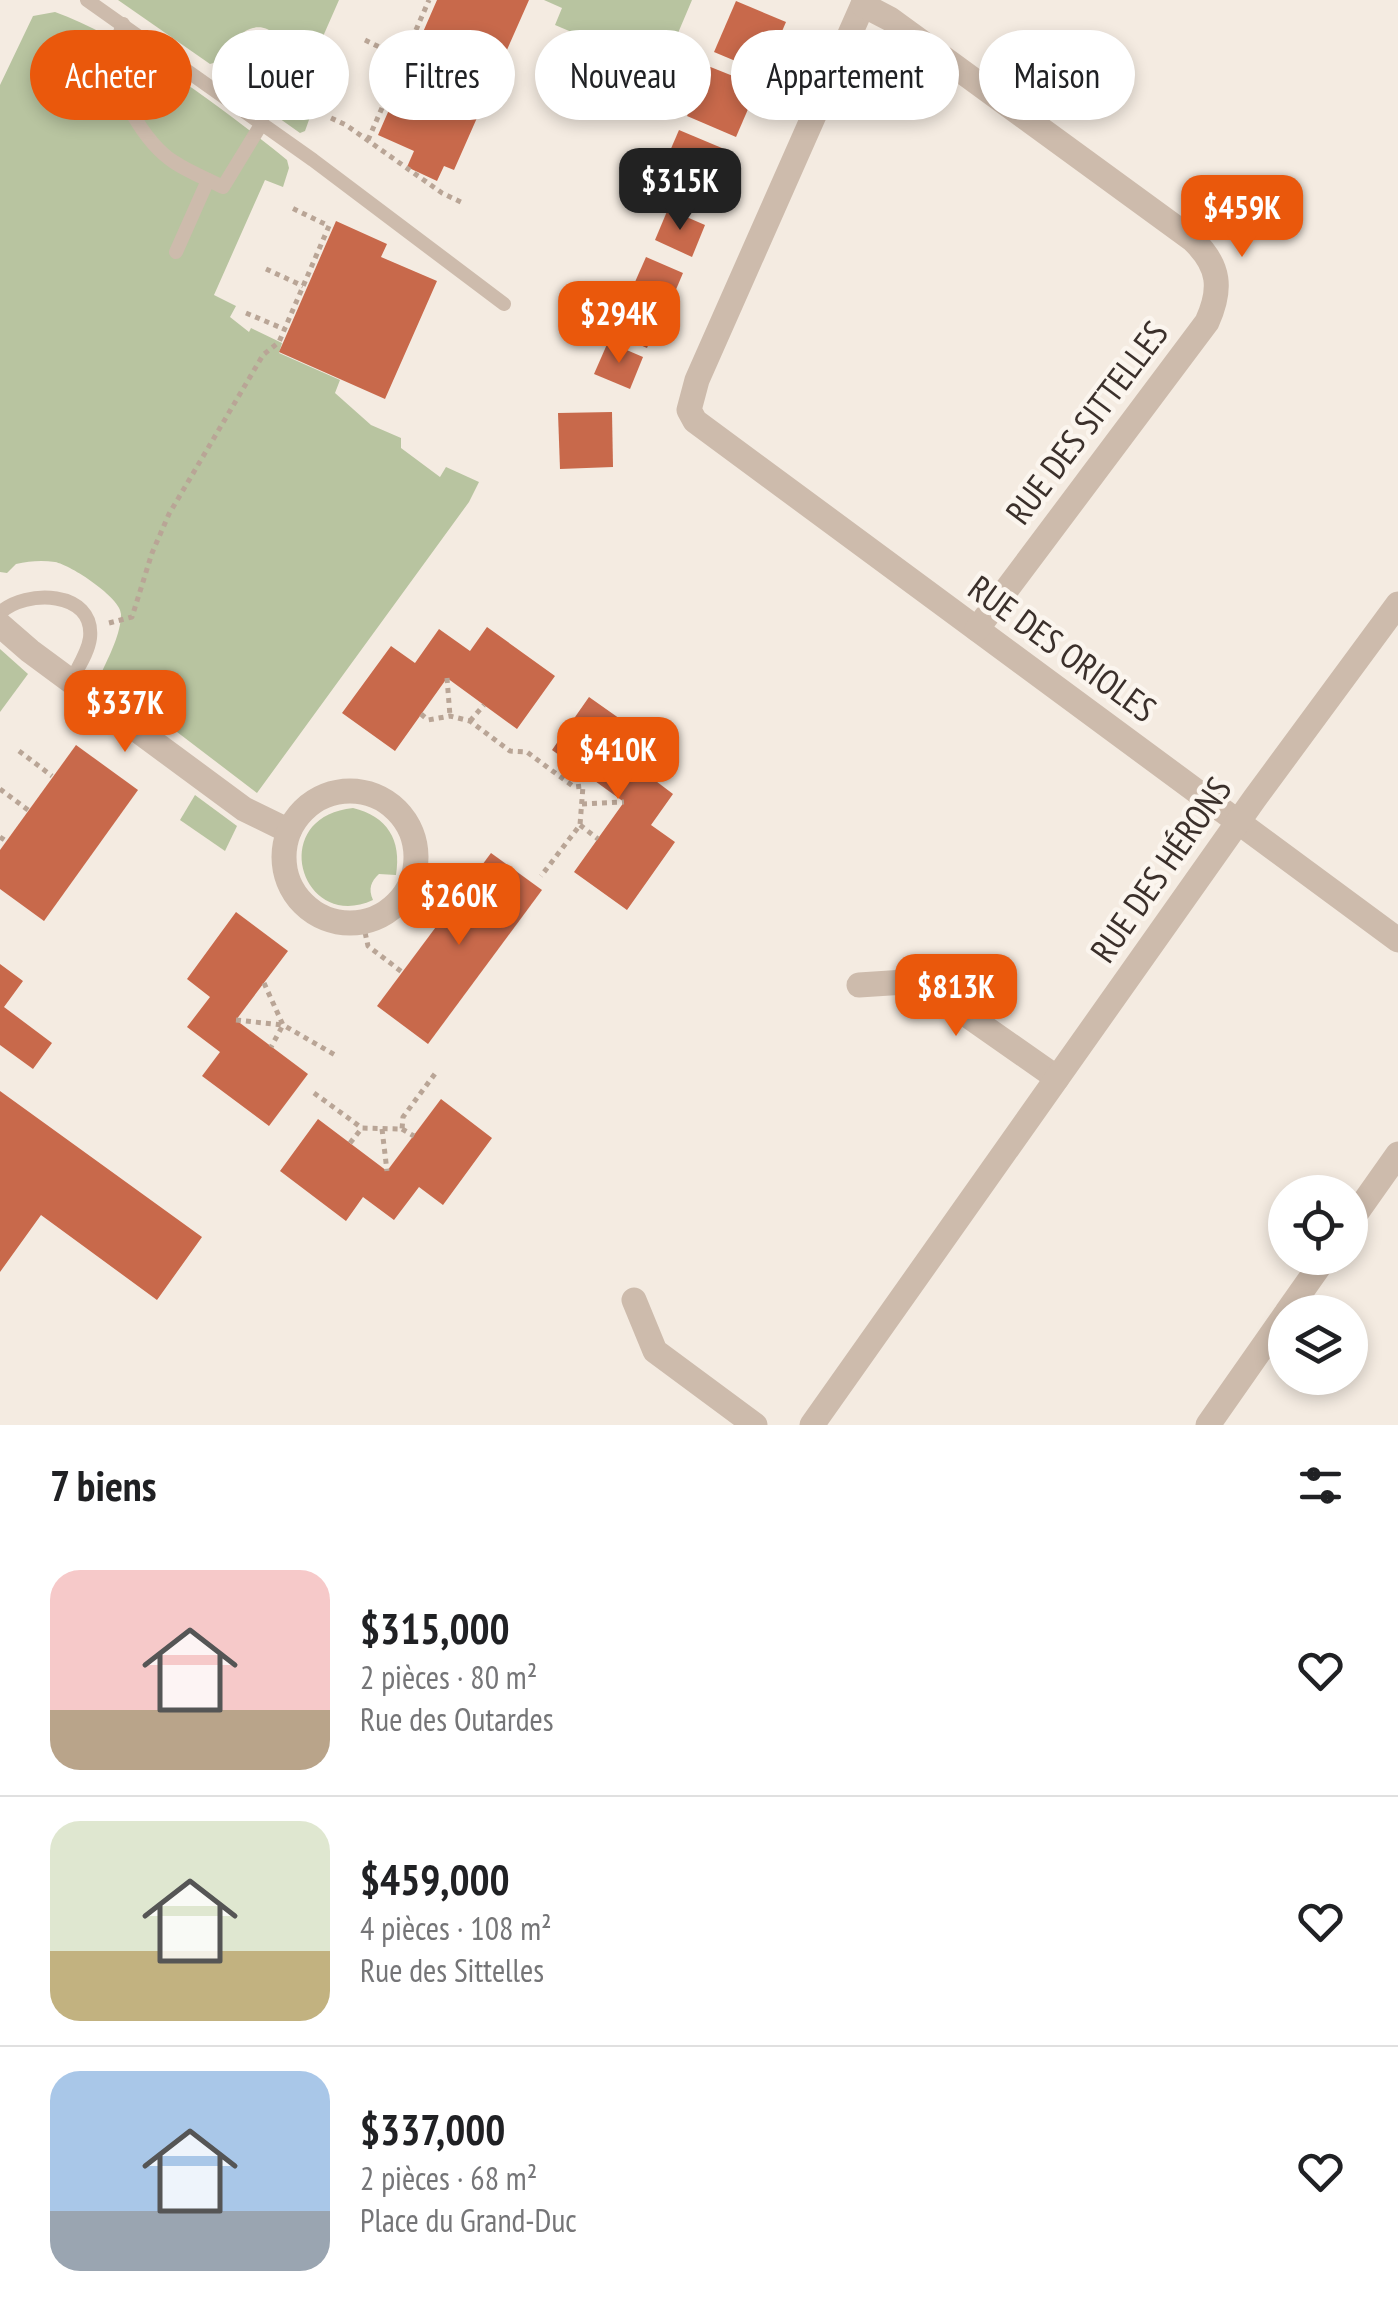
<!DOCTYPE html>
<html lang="fr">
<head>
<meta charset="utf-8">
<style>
	body { margin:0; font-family:"PT Sans Narrow",sans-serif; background:#f6f6f6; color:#202124; height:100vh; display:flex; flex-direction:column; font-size:38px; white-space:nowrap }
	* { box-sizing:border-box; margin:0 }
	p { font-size:32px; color:#757577 }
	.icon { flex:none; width:55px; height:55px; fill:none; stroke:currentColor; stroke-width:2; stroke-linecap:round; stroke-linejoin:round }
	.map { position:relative; height:1425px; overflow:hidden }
	.details { display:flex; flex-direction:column; background:#fff; flex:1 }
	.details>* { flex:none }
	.top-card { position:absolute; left:30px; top:30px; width:1340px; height:90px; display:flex; gap:20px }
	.buttons { position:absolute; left:1268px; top:1175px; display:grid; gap:20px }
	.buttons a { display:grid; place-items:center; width:100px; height:100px; border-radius:50%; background:#fff; box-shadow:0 5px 15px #0003; font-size:50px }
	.price { position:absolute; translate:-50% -85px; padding:0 22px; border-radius:20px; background:#ea580c; color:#fff; font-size:32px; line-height:65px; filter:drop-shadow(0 2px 5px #0008) }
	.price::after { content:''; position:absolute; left:50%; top:60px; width:30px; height:22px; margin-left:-15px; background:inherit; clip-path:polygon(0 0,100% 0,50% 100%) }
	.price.active { background:#222; color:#fff }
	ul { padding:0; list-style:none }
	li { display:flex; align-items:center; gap:30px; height:250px; padding:0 50px }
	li+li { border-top:2px solid #e0e0e0 }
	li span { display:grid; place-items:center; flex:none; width:280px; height:200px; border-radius:30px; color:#555 }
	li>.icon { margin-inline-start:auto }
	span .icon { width:120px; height:120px; fill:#fffc; stroke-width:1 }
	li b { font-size:42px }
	h2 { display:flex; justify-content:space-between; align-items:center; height:120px; padding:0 50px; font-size:42px }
	.chip { padding:0 35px; border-radius:45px; background:#fff; box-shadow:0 5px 15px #0003; font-size:35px; line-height:90px }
	.chip.active { background:#ea580c; color:#fff }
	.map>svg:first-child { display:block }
	.green { fill:#b8c4a0 }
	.building { fill:#c8694b }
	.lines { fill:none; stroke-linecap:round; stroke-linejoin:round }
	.path { stroke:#b9a596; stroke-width:5; stroke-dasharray:5 5; stroke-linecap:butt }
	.service { stroke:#cdbbac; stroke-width:14 }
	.minor { stroke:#cdbbac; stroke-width:25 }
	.labels { text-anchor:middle; stroke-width:9; stroke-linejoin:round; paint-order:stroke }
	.street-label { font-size:35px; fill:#3b302b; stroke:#fbf5ee }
</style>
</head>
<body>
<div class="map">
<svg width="1398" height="1425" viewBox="0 0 1398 1425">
	<rect width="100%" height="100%" fill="#f4ebe1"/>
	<g class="green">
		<path d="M118,0H339L292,107L310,117L305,131L300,133L269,111C277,88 298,43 267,29C260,26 251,27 244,32C231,43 230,59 210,64Z"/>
		<polygon points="544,0 692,0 656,85 621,69 623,61 601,45 595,56 577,47 581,36 555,25 562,8"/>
		<path d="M55,12C132,40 223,108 287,160L289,168L283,187L265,180L214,295L236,306L230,317L249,332L251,328L282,343L279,353L340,380L335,393L371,425L401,438V448L440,477L446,467L479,482L469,502L257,793L101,674C109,656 121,634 121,614C121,598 71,565 55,562C42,560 29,561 16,564L7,573L0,572V85L33,16Z"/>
		<polygon points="0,649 28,674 0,712"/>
		<polygon points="195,795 237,826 225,851 180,820"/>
		<path d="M353,808C387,816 402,840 396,875L379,874C371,881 368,889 373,900C301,933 266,817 353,808Z"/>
	</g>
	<g class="building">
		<polygon points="437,0 529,0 454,170 444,166 437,181 407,167 414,151 378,135"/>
		<polygon points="736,1 786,22 764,73 714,52"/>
		<polygon points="708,66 758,86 736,137 687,116"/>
		<polygon points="679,130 729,151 707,201 657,181"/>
		<polygon points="668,209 705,225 692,257 655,240"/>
		<polygon points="336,221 387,244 381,257 437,281 385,399 279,352"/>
		<polygon points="646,257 683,273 672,299 635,282"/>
		<polygon points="620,286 665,306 647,348 615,334 627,307 614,301"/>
		<polygon points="608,342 643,357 630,389 594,374"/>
		<polygon points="612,412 613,467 560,469 558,413"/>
		<polygon points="487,627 555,676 517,729 447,678 395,751 342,713 391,646 415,663 439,629 470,651"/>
		<polygon points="589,697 657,745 640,769 673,794 651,825 675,842 627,910 574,872 624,802 552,750"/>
		<polygon points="76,745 138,790 44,921 0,889 0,850"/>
		<polygon points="491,853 542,890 428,1044 377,1006"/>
		<polygon points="236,912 288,951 236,1020 308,1074 269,1126 202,1076 220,1052 187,1027 210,997 187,979"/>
		<polygon points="0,964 23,981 4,1007 52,1043 33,1069 0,1045"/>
		<polygon points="0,1091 202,1237 157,1300 41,1215 0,1272"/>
		<polygon points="441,1099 492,1138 443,1205 419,1187 394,1220 363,1197 346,1221 280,1171 318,1119 387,1171"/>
	</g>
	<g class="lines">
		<g class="path">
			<polyline points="365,40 410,62"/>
			<polyline points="331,118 346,125 442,193 465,204"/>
			<polyline points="368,140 429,0"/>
			<polyline points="266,269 303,286"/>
			<polyline points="246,313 284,329"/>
			<polyline points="109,623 132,617 152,553 169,514 263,355 279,342 329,226 292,208"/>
			<polyline points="447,678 450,716"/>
			<polyline points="421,714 428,720 450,716 470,721 510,751 527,752 574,787 583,786 580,825 541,876"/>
			<polyline points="470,721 484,705"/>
			<polyline points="19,751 52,776"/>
			<polyline points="0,789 28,810"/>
			<polyline points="582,804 624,802"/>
			<polyline points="580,825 598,839"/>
			<polyline points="0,837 6,841"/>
			<polyline points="415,869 433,872 462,891"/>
			<polyline points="363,923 368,946 402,972"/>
			<polyline points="264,983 283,1025 335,1055"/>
			<polyline points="236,1020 283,1025 271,1047"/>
			<polyline points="314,1093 362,1128 402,1129 403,1117 437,1071"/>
			<polyline points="382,1129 387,1171"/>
			<polyline points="402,1129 414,1136"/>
			<polyline points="350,1143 362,1128"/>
		</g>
		<g class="service">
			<polyline points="87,0 313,160 504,304"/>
			<path d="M123,24C120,33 115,44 114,54C112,89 146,144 174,162C189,172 207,179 223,187L262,123"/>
			<polyline points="176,252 208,180"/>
			<path d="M0,613C25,589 95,590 90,638C88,653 78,667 71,681"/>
		</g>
		<g class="minor">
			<polyline points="865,0 697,380 689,410 695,421 1398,940"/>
			<path d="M863,5L890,19L1193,240C1220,266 1222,289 1207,322L977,629"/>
			<polyline points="0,625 30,651 244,809 289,831"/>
			<circle cx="350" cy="857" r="66"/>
			<polyline points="859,985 905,982 927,987 1057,1078"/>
			<polyline points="1350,1222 1398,1154"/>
			<polyline points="634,1300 655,1351 755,1425"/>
			<polyline points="1287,1312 1325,1258"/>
			<polyline points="812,1425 1255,798 1398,604"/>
			<polyline points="1208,1425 1285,1315"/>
		</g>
	</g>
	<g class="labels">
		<g class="street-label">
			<text transform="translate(1087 423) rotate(-53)" y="12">RUE DES SITTELLES</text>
			<text transform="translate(1062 649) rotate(36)" y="12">RUE DES ORIOLES</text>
			<text transform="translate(1161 870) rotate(-55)" y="12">RUE DES HÉRONS</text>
		</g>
	</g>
</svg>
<div class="buttons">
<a><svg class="icon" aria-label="locate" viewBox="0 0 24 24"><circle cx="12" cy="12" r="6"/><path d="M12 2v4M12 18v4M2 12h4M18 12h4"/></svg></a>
<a><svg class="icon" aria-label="layers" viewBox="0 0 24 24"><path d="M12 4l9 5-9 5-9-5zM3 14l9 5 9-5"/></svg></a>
</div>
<b class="price active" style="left:680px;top:233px">$315K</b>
<b class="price" style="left:1242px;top:260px">$459K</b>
<b class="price" style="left:619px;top:366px">$294K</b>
<b class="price" style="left:125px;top:755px">$337K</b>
<b class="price" style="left:618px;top:802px">$410K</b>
<b class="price" style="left:459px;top:948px">$260K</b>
<b class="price" style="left:956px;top:1039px">$813K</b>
<div class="top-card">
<a class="chip active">Acheter</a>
<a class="chip">Louer</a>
<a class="chip">Filtres</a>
<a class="chip">Nouveau</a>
<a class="chip">Appartement</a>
<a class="chip">Maison</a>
</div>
</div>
<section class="details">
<h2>7 biens<svg class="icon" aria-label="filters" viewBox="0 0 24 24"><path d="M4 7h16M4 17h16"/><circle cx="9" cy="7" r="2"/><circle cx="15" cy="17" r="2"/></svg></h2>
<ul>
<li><span style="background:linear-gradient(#f6c9c9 70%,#b9a48a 0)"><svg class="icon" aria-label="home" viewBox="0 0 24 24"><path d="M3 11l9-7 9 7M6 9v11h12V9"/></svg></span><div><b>$315,000</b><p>2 pièces · 80 m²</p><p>Rue des Outardes</p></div><svg class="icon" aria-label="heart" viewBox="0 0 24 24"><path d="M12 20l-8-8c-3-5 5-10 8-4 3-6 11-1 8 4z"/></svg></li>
<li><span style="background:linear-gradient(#dfe7d0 65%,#c2b280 0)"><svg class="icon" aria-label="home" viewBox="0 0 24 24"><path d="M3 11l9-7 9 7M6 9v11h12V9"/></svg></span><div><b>$459,000</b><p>4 pièces · 108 m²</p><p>Rue des Sittelles</p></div><svg class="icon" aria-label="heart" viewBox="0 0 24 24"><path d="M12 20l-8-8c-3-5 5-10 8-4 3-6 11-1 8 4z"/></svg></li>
<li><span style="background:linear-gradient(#a9c7e8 70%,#9aa5b1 0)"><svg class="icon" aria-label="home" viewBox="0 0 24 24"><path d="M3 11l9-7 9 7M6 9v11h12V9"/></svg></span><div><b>$337,000</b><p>2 pièces · 68 m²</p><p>Place du Grand-Duc</p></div><svg class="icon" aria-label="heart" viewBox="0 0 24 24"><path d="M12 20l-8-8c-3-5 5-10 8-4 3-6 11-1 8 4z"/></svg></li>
</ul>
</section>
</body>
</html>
